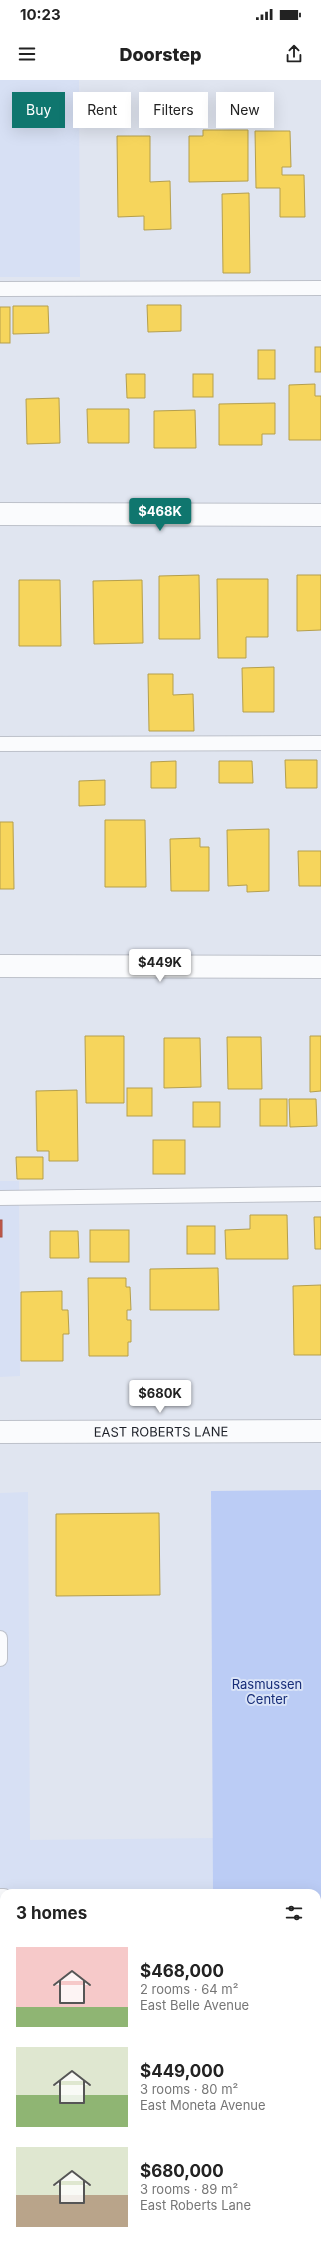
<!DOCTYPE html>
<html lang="en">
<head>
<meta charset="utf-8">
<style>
	body { margin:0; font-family:Inter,sans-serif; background:#f2f2f2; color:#222; height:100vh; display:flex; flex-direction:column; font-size:15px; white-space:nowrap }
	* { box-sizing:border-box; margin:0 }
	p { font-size:13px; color:#767676 }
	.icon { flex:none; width:22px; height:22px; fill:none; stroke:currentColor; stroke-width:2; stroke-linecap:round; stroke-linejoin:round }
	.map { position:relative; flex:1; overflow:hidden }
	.details { position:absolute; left:0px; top:1809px; width:321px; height:356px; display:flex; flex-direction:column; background:#fff; border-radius:12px 12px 0 0; box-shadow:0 4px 16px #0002 }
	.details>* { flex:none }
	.guide { position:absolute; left:12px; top:12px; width:297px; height:36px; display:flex; gap:8px }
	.price { position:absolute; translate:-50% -34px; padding:0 9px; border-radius:4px; background:#fff; color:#222; font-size:13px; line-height:26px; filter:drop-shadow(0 1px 2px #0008) }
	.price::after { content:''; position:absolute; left:50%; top:24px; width:12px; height:9px; margin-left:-6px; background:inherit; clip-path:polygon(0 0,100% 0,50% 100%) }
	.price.current { background:#0f766e; color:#fff }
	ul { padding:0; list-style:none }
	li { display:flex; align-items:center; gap:12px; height:100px; padding:0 16px }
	li span { display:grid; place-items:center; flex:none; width:112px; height:80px; border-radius:0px; color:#555 }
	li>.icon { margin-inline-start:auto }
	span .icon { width:48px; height:48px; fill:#fffc; stroke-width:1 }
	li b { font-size:17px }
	h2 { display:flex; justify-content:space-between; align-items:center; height:48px; padding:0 16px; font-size:17px }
	.tag { padding:0 14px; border-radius:0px; background:#fff; box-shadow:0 4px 16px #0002; font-size:14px; line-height:36px }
	.tag.current { background:#0f766e; color:#fff }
	.status { display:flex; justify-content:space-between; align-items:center; height:28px; padding:0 20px; background:#fff; direction:ltr }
	.status svg { height:11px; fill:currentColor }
	header { display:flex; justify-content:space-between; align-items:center; height:52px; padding:0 16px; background:#fff; font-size:18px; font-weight:800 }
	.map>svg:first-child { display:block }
	.built { fill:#d7e0f4 }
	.park { fill:#bbccf5 }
	.homes { fill:#f6d55c; stroke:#b59f4d }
	.shops { fill:#d6604d; stroke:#9f4d42 }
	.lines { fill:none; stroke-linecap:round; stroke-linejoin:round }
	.service-casing { stroke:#bdc1ca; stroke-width:16 }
	.minor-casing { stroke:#bdc1ca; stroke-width:24 }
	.secondary-casing { stroke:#bdc1ca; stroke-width:24 }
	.service { stroke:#fafbfd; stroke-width:14 }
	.minor { stroke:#fafbfd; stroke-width:22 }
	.secondary { stroke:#fafbfd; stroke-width:22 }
	.labels { text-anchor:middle; stroke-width:4; stroke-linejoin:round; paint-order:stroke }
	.street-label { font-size:13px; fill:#1e2129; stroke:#d9e3f7 }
	.park-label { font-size:13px; fill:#172d78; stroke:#d9e3f7 }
</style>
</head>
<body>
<div class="status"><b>10:23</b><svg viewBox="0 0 49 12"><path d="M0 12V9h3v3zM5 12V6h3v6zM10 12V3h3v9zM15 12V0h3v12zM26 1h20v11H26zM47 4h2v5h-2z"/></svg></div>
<header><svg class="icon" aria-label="menu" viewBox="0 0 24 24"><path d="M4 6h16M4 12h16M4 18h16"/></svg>Doorstep<svg class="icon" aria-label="share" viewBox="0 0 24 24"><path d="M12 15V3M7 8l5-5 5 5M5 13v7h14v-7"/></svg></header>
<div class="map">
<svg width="321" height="2165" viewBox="0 0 321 2165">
	<rect width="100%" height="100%" fill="#e0e5f0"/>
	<g class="built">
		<polygon points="0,0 79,0 80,197 0,197"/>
		<polygon points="0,1101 19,1101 20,1296 0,1297"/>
		<polygon points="28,1412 30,1760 214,1758 214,1813 4,1813 4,2161 217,2161 217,2165 0,2165 0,1413"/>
	</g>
	<polygon class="park" points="321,1410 321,1837 317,1837 317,1813 213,1813 211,1411"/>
	<g class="homes">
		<polygon points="203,50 248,50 248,101 189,102 189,56 203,56"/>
		<polygon points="255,51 290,51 291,87 282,87 282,95 304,95 305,137 280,137 280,108 256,108"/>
		<polygon points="117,56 150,56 150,102 170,101 171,149 144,150 144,136 118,137"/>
		<polygon points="249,113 250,193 223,193 222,114"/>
		<polygon points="147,225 181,225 181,251 148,252"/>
		<polygon points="13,226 48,226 49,253 13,254"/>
		<rect x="0" y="227" width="10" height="36"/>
		<rect x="315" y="267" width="6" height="25"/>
		<rect x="258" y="270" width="17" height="29"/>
		<polygon points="126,294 145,294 145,318 127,318"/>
		<rect x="193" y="294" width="20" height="23"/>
		<polygon points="315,304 315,316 321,316 321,360 289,360 289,305"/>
		<polygon points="59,318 60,363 27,364 26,319"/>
		<polygon points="275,323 275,354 262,354 262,365 219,365 219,324"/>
		<polygon points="87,329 129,329 129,363 88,363"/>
		<polygon points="195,330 196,368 154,368 154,331"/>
		<polygon points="199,495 200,559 159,559 159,496"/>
		<polygon points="297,495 321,495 321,550 297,551"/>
		<polygon points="217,499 268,499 268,557 246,557 246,578 218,578"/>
		<polygon points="19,500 60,500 61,566 19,566"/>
		<polygon points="142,500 143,563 94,564 93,501"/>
		<polygon points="274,587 274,632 243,632 242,588"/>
		<polygon points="148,594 173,594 173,615 193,614 194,651 149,651"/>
		<polygon points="285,680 317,680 317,708 286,708"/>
		<polygon points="176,681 176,708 151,708 151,682"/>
		<polygon points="219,681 252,681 253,703 219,703"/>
		<polygon points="105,700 105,725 79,726 79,701"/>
		<polygon points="105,740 145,740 146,807 105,807"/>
		<polygon points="0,742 13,742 14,809 0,809"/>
		<polygon points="269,749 269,811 247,812 247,805 228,806 227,750"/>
		<polygon points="200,758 200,767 209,767 209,811 171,811 170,759"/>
		<polygon points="298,771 321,771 321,806 299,806"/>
		<polygon points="85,956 124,956 124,1023 86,1023"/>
		<polygon points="310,956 321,956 321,1011 310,1012"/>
		<polygon points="227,957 261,957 262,1009 228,1009"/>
		<polygon points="164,958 200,958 201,1007 164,1008"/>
		<rect x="127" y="1008" width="25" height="28"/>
		<polygon points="77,1010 78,1081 49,1081 49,1071 37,1071 36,1011"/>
		<rect x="260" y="1019" width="27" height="27"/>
		<polygon points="289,1019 316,1019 317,1046 290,1047"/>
		<rect x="193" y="1022" width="27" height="25"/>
		<rect x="153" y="1060" width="32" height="34"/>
		<polygon points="16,1077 43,1077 43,1099 17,1099"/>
		<polygon points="250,1135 287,1135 288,1179 226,1179 225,1150 250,1149"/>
		<polygon points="314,1137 321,1137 321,1169 315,1169"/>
		<rect x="187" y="1146" width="28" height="28"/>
		<rect x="90" y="1150" width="39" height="32"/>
		<polygon points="50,1151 78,1151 79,1178 50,1178"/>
		<polygon points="218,1188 219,1230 150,1230 150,1189"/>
		<polygon points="88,1198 126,1198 126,1207 130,1207 131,1230 127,1230 127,1240 131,1240 131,1262 128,1262 128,1276 89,1276"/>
		<polygon points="321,1205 321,1275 294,1275 293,1206"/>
		<polygon points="62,1211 62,1230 68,1230 69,1254 63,1254 63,1281 21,1281 21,1212"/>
		<polygon points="159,1433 160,1515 56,1516 56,1434"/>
	</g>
	<rect class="shops" x="0" y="1140" width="2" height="17"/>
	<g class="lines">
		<g class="service-casing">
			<g id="service">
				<polyline points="0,209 321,208"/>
				<polyline points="0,664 321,663"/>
				<polyline points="0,1118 321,1114"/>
				<polyline points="0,1558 0,1579"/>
				<polyline points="0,1816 4,1816"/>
				<polyline points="0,1923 4,1923"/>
			</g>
		</g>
		<g class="minor-casing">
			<g id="minor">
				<polyline points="0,434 321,435"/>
				<polyline points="0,886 321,887"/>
			</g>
		</g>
		<g class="secondary-casing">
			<g id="secondary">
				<path id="s1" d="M0,1352L321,1351"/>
			</g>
		</g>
		<use href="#service" class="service"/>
		<use href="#minor" class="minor"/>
		<use href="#secondary" class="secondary"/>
	</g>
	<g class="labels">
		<g class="street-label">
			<text dy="5" stroke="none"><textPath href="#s1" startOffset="161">EAST ROBERTS LANE</textPath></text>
		</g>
		<g class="park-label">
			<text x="267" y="1609">Rasmussen<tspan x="267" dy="15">Center</tspan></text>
		</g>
	</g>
</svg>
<b class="price current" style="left:160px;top:452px">$468K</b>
<b class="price" style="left:160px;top:903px">$449K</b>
<b class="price" style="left:160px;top:1334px">$680K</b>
<div class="guide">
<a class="tag current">Buy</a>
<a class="tag">Rent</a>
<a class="tag">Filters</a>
<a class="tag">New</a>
</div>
<section class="details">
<h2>3 homes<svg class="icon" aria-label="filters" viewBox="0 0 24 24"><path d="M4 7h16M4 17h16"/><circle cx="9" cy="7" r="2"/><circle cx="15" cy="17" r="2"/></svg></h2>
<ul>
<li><span style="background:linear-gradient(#f6c9c9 75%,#8fb573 0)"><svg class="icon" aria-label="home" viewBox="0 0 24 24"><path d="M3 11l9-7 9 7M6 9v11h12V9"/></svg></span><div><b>$468,000</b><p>2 rooms · 64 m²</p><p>East Belle Avenue</p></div></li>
<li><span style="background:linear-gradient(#dfe7d0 60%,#8fb573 0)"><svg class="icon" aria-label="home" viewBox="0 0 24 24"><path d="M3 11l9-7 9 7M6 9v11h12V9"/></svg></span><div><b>$449,000</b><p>3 rooms · 80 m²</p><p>East Moneta Avenue</p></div></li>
<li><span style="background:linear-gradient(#dfe7d0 60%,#b9a48a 0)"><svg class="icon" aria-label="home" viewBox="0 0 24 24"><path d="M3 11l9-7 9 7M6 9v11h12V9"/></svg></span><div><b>$680,000</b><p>3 rooms · 89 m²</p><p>East Roberts Lane</p></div></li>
</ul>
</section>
</div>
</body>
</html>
